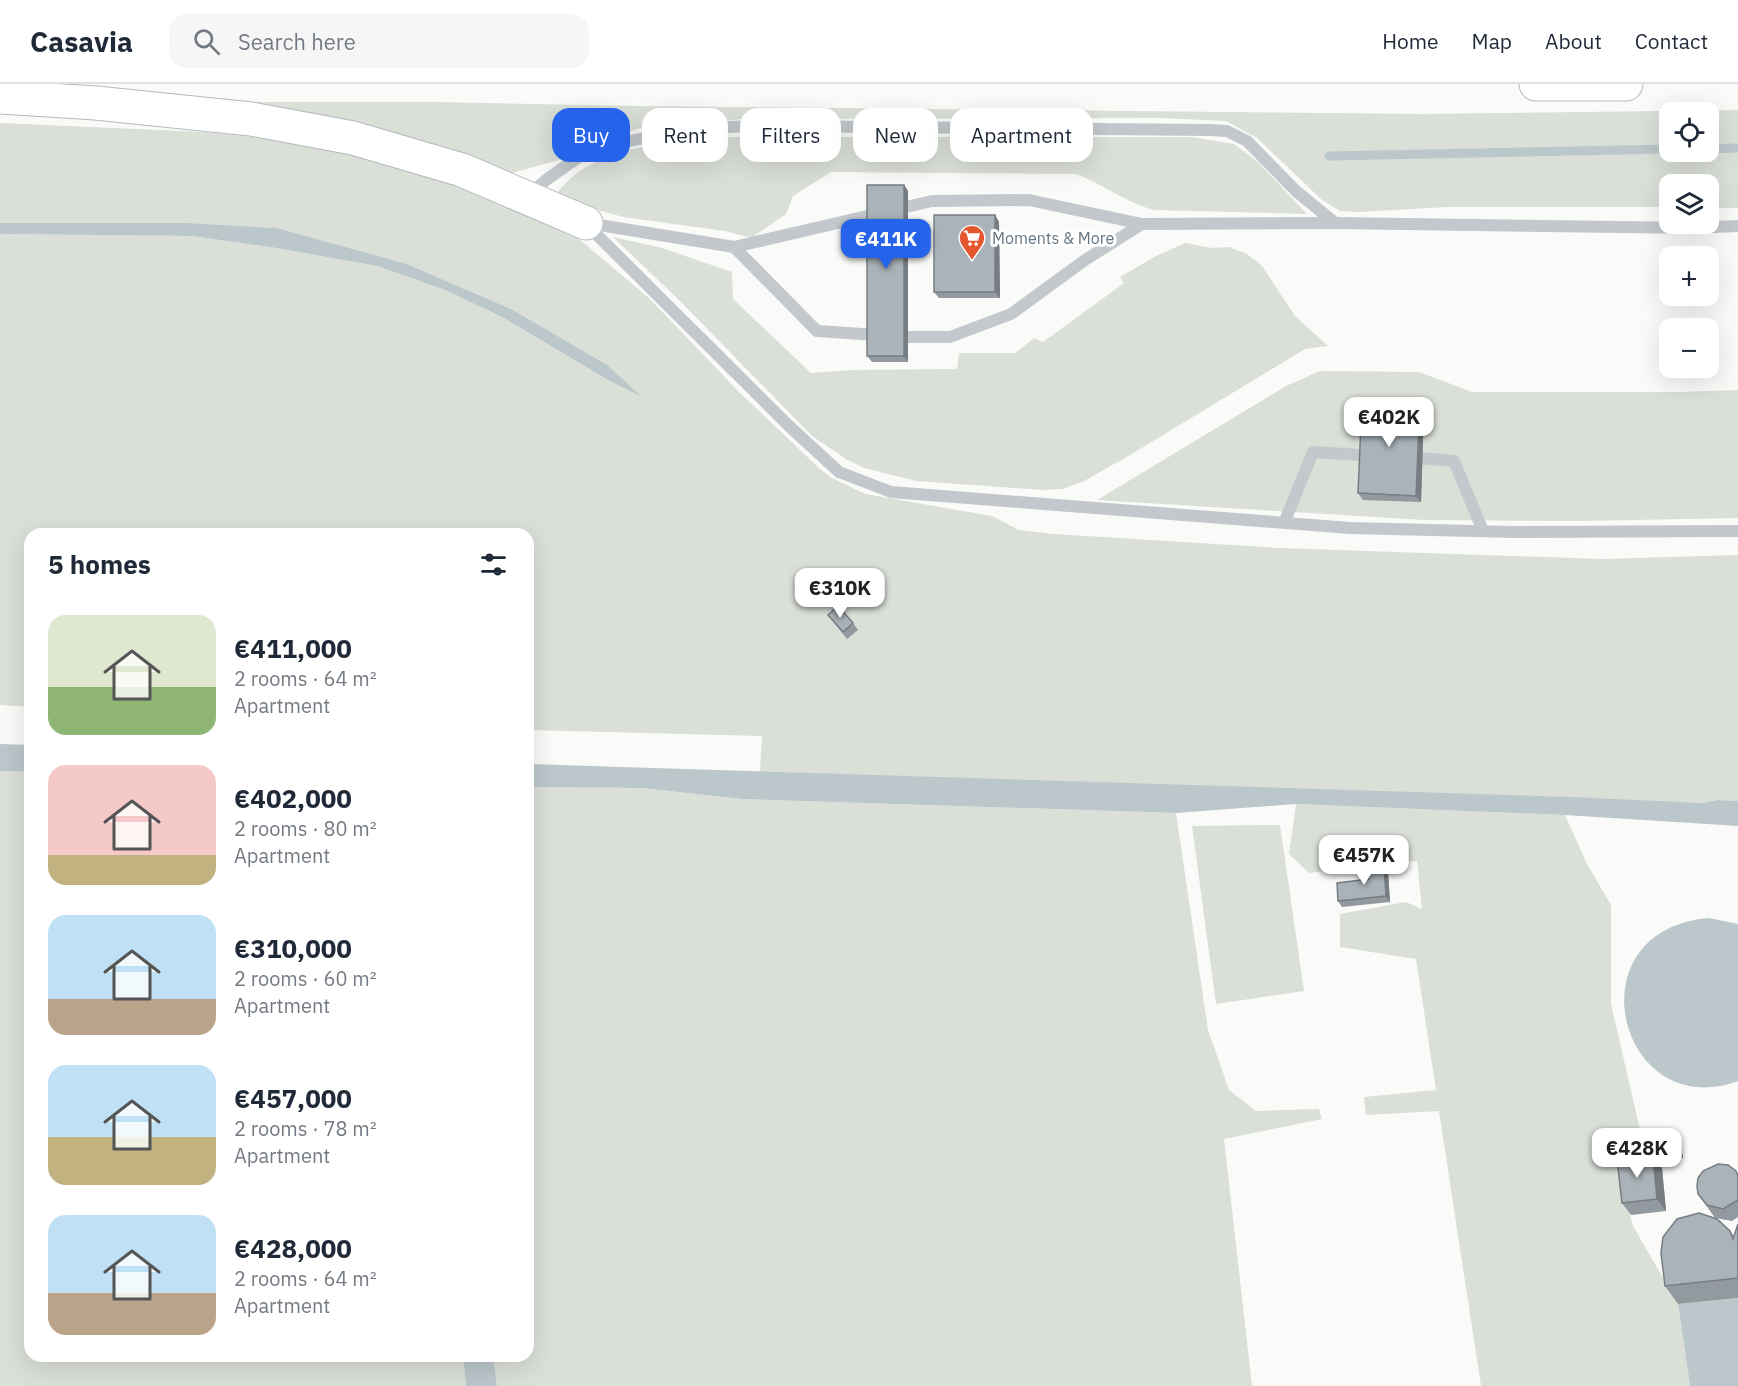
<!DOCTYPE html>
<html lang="en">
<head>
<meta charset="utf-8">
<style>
	body { margin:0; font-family:"IBM Plex Sans",sans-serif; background:#f6f6f7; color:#1f2937; height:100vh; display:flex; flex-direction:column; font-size:22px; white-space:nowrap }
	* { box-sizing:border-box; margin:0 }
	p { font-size:20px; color:#747a83 }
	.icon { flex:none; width:33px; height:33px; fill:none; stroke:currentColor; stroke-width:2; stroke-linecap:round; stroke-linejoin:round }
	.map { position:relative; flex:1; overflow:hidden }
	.side { position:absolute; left:24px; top:444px; width:510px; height:834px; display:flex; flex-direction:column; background:#fff; border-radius:18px; box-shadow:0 6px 24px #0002 }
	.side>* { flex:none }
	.top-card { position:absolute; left:552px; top:24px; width:570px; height:54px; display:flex; gap:12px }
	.buttons { position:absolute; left:1659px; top:18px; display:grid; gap:12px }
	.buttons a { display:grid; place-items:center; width:60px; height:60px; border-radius:12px; background:#fff; box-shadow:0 6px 24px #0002; font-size:30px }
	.price { position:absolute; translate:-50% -51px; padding:0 14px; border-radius:12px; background:#fff; color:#222; font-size:20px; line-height:39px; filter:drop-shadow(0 2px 3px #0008) }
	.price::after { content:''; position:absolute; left:50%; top:36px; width:18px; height:14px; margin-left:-9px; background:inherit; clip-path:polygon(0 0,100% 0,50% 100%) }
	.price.active { background:#2563eb; color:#fff }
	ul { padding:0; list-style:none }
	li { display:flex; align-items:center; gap:18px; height:150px; padding:0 24px }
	li span { display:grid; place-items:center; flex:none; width:168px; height:120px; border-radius:18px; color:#555 }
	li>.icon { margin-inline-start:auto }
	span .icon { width:72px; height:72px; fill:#fffc; stroke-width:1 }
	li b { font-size:26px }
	h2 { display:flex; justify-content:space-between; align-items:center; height:72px; padding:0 24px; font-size:26px }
	.tag { padding:0 21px; border-radius:18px; background:#fff; box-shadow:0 6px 24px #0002; font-size:21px; line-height:54px }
	.tag.active { background:#2563eb; color:#fff }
	header { display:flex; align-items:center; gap:36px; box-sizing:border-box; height:84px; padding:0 30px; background:#fff; border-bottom:2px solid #e0e1e3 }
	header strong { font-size:28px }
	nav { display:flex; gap:33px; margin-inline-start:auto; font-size:21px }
	.search { width:420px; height:54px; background:#f6f6f7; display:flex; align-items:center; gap:15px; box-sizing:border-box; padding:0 21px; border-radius:18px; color:#747a83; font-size:22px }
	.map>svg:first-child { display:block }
	.green { fill:#dadfd7; fill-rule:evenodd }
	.water { fill:#bbc7cb }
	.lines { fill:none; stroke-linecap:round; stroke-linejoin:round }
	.stream { stroke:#bbc7cb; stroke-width:9 }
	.motorway-casing { stroke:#b4b9bd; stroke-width:35 }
	.service { stroke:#c3c8cc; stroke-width:12 }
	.motorway { stroke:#fff; stroke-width:33 }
	.wall { fill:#929a9f }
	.shaded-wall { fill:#777d82 }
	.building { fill:#aab3b9; stroke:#777d82; stroke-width:1.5 }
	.labels { text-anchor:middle; stroke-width:6; stroke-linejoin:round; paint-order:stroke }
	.poi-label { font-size:16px; fill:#657683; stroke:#fff; text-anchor:start }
</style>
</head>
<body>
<header>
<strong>Casavia</strong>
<div class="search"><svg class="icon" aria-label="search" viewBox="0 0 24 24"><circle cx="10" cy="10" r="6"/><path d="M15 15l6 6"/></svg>Search here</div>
<nav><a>Home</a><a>Map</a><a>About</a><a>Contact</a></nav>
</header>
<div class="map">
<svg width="1738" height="1302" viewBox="0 0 1738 1302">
	<rect width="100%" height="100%" fill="#fafaf8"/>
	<g class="green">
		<path d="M240,18H435L635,22L1422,30L1738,26V124H1709L1708,100H1670L1669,123H1447L1359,128L1340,127L1322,116L1257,54L1226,37L1161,34L743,35L641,44L595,58L559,76L504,91ZM1670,28H1708V68H1670Z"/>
		<polygon points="0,39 203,48 256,53 371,74 430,91 556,139 579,155 650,215 739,308 820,385 832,394 865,410 992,432 1019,446 1054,450 1279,464 1602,475 1738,471 1738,717 1718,716 1703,719 760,688 762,652 528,646 528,450 30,450 30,550 27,551 30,563 30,623 0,621 0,150 192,152 276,164 377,182 445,206 504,234 608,296 511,225 407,180 277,144 188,139 0,139"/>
		<path d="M724,53H1192L1234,60L1258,78L1307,130L1155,126C1128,120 1103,100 1076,90L831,88L793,112L786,130L751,154L725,147L623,133L552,113C559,107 565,99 572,93C612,60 674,58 724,53Z"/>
		<polygon points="613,153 662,164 732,188 733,215 811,289 851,286 957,285 959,269 1015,269 1034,254 1043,258 1124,199 1120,193 1156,172 1185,159 1212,164 1229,163 1247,170 1262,182 1295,232 1328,262 1305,265 1130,371 1084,397 1063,405 1043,406 916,397 864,384 846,375 812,352 680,217"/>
		<polygon points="1320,287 1419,288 1472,308 1679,308 1738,306 1738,434 1579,437 1424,436 1097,416 1286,302"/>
		<polygon points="0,687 30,688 30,1272 463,1272 466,1302 0,1302"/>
		<polygon points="528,703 641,704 742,715 1176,729 1208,946 1229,1006 1256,1027 1319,1025 1322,1035 1224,1055 1252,1302 497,1302 493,1272 528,1272"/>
		<polygon points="1296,720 1565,731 1587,780 1611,821 1611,920 1641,1050 1617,1084 1633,1142 1678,1220 1690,1302 1481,1302 1439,1027 1366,1031 1364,1013 1436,1006 1416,875 1340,863 1340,830 1406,818 1422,825 1417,777 1377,780 1309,789 1289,770"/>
		<polygon points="1280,741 1304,907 1216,920 1192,742"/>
	</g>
	<g class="water">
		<polygon points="0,139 188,139 277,144 407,180 511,225 607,281 641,312 608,296 504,234 445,206 377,182 276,164 192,152 0,150"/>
		<polygon points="0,660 30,661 30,688 0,687"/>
		<polygon points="528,680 1570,713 1703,719 1718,716 1738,717 1738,742 1565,731 1296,720 1176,729 742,715 641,704 528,703"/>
		<path d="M1709,834L1738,840V997C1619,1041 1569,846 1709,834Z"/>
		<polygon points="1738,1214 1738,1302 1690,1302 1678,1220"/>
		<polygon points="463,1272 493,1272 497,1302 466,1302"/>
	</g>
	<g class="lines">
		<g class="stream">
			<polyline points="1708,65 1738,64"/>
			<polyline points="1329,72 1670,65"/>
		</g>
		<g class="motorway-casing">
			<g id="motorway">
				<polyline points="1536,0 1626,0"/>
				<polyline points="0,13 96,19 251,35 353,54 462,86 586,139"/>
			</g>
		</g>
		<g class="service">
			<polyline points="529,111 546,96 583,70 625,58 687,45 750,42 1209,46 1227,47 1247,57 1296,107 1335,139"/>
			<polyline points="587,139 734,163 932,117 1029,116 1142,140 1335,139 1694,144 1738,142"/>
			<polyline points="586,140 789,342 839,388 891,408 1350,444 1513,448 1738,447"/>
			<polyline points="734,163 817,247 908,253 950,253 1011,230 1085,176 1142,140"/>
			<polyline points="1406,373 1454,377 1483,447"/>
			<polyline points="1284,439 1313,368 1376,372"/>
		</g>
		<use href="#motorway" class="motorway"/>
	</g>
	<g class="wall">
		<polygon points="904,101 908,107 908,278 872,278 867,272"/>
		<polygon points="995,131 999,138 1000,214 939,214 934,208"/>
		<polygon points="1424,325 1421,418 1363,416 1358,409"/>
		<polygon points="828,531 853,539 858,546 847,555"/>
		<polygon points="1388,788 1390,818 1342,823 1338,817 1369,795"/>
		<polygon points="1681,1063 1683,1074 1657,1077 1662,1084 1666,1127 1631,1131 1622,1119 1652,1072 1652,1071"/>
		<polygon points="1736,1087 1738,1090 1738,1133 1732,1137 1715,1134 1698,1110"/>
		<polygon points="1738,1140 1738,1214 1678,1220 1665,1202 1730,1147 1734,1152"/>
		<polygon points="50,1272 68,1272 68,1275 50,1273"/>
	</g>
	<g class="shaded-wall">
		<polygon points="904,101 908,107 908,278 904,272"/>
		<polygon points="995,131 999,138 1000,214 995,208"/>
		<polygon points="1420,318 1424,325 1421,418 1416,412"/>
		<polygon points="1384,781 1388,788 1390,818 1386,812"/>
		<polygon points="1677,1057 1681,1063 1683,1074 1678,1068"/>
		<polygon points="1653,1072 1662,1084 1666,1127 1657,1115"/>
	</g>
	<g class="building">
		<rect x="867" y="101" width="37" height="171"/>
		<rect x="934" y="131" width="61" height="77"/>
		<polygon points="1362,316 1420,318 1416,412 1358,409"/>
		<polygon points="838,522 853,539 843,548 828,531"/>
		<polygon points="1384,781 1386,812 1338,817 1337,799 1369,795 1367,783"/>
		<polygon points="1677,1057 1678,1068 1652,1071 1651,1060"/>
		<polygon points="1653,1072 1657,1115 1622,1119 1617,1075"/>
		<polygon points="1718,1080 1728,1081 1736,1087 1738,1092 1738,1116 1723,1125 1707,1121 1698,1110 1697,1102 1698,1094 1703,1087"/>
		<polygon points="1699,1129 1717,1135 1730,1147 1733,1155 1738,1140 1738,1194 1665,1202 1661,1169 1663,1153 1677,1135"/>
	</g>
	<defs>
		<g id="supermarket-pin" transform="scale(1.35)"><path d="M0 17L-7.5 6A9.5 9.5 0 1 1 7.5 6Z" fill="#e4572e" stroke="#fff"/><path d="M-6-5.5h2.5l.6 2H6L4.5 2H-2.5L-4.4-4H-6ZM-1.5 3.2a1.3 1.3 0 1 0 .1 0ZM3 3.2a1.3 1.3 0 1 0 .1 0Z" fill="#fff"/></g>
	</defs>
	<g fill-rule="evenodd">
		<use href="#supermarket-pin" x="972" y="154"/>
	</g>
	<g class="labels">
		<g class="poi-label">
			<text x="992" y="160">Moments &amp; More</text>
		</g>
	</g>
</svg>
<div class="buttons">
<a><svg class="icon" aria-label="locate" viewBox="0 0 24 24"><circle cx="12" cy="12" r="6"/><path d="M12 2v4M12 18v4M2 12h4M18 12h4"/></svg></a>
<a><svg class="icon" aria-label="layers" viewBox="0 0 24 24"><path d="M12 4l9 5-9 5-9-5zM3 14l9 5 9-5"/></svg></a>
<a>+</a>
<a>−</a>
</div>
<b class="price active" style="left:886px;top:186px">€411K</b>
<b class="price" style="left:1389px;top:364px">€402K</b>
<b class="price" style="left:840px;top:535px">€310K</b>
<b class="price" style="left:1364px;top:802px">€457K</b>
<b class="price" style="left:1637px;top:1095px">€428K</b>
<div class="top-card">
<a class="tag active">Buy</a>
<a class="tag">Rent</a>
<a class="tag">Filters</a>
<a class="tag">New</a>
<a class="tag">Apartment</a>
</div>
<section class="side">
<h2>5 homes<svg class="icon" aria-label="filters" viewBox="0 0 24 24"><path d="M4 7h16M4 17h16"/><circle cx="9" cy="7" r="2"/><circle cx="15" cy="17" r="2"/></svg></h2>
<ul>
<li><span style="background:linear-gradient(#dfe7d0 60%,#8fb573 0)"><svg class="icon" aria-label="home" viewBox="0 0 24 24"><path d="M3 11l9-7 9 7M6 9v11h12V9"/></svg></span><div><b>€411,000</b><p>2 rooms · 64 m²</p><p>Apartment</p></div></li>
<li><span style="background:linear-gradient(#f6c9c9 75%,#c2b280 0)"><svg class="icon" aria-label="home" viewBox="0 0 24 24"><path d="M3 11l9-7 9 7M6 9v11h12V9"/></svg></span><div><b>€402,000</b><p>2 rooms · 80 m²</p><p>Apartment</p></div></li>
<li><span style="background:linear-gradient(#bfe0f5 70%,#b9a48a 0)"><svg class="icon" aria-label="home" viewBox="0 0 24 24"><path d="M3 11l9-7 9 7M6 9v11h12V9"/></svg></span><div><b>€310,000</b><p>2 rooms · 60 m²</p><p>Apartment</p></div></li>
<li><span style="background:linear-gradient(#bfe0f5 60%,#c2b280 0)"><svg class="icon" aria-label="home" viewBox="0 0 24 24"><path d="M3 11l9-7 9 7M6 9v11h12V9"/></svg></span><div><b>€457,000</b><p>2 rooms · 78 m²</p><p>Apartment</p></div></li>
<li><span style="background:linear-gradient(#bfe0f5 65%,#b9a48a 0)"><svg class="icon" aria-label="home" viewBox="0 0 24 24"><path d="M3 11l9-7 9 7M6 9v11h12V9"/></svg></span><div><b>€428,000</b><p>2 rooms · 64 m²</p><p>Apartment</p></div></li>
</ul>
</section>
</div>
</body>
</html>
